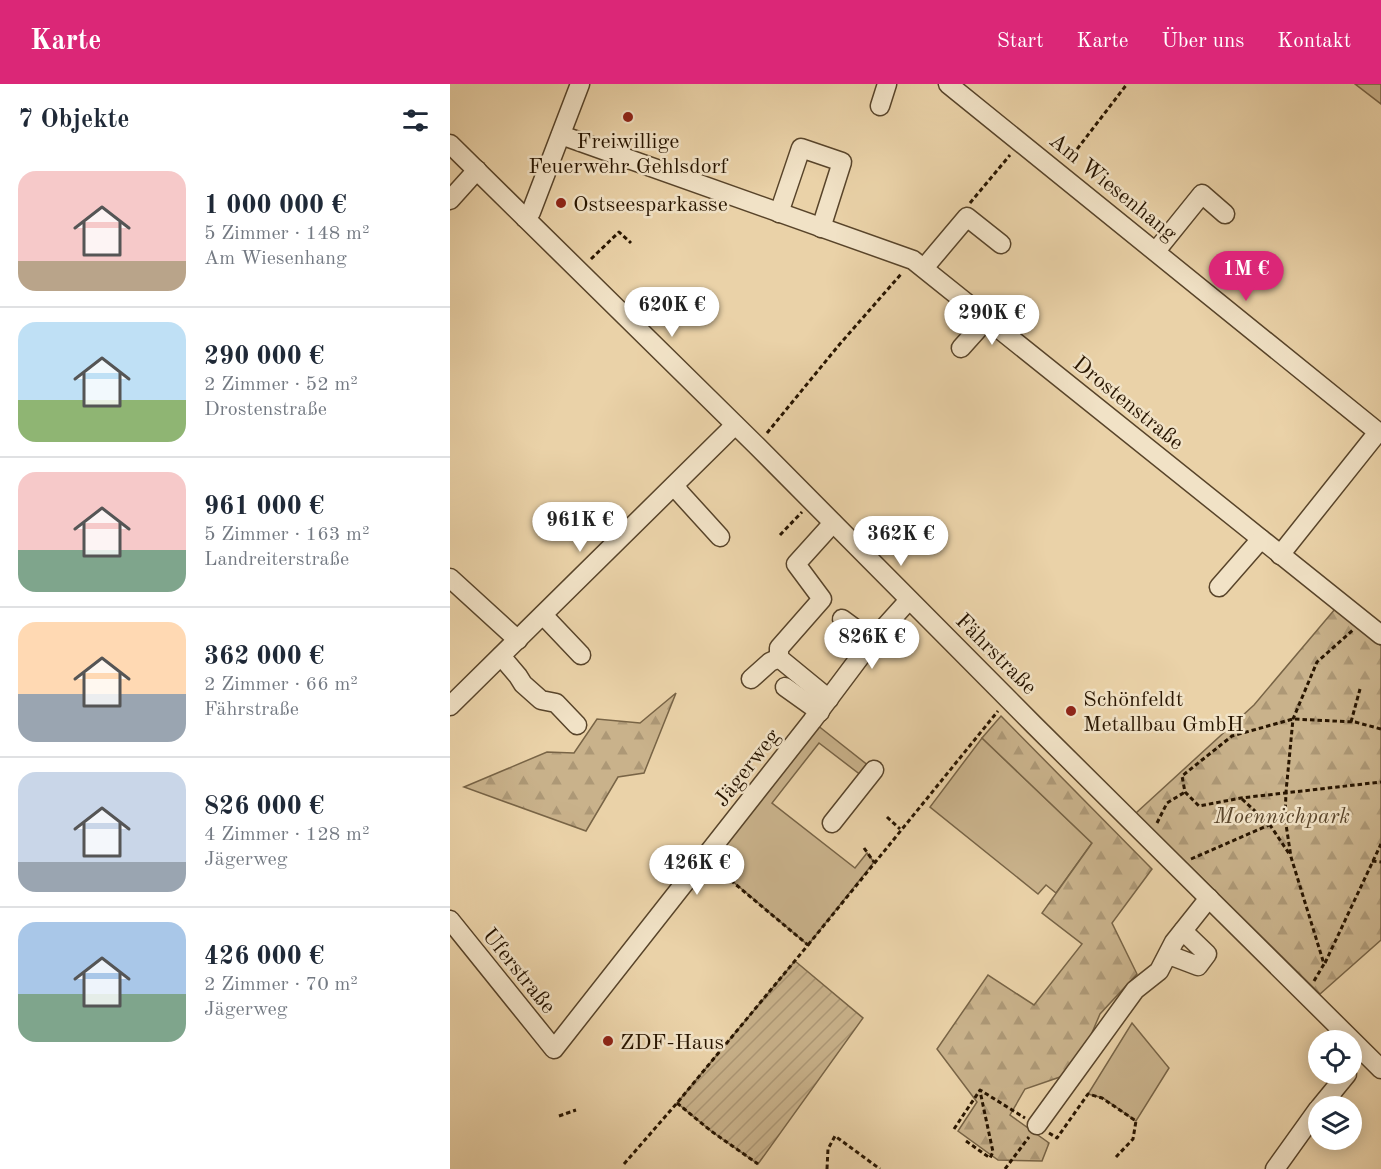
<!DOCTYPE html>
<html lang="de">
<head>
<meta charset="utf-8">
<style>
	body { margin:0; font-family:"Old Standard TT",serif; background:#f2f2f3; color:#1f2937; height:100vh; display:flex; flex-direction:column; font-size:22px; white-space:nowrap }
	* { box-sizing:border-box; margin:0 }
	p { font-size:20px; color:#747a83 }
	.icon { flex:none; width:33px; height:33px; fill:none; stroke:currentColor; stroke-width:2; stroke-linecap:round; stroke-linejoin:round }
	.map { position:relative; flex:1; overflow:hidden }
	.sheet { display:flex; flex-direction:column; background:#fff; width:450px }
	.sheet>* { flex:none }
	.controls { position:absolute; left:858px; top:946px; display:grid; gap:12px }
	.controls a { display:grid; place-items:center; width:54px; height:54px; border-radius:50%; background:#fff; box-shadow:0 3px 15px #0003; font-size:30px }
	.price { position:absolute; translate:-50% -51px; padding:0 14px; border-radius:21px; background:#fff; color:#222; font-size:20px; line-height:39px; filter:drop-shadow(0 2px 3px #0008) }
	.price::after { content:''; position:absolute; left:50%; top:36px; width:18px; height:14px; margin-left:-9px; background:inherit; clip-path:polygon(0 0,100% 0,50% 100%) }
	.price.current { background:#db2777; color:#fff }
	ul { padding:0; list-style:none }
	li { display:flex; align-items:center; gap:18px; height:150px; padding:0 18px }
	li+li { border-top:2px solid #e0e1e3 }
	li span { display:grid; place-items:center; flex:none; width:168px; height:120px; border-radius:18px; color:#555 }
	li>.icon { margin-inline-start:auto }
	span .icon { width:72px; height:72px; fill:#fffc; stroke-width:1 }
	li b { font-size:26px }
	h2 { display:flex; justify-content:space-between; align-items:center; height:72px; padding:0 18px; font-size:26px }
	header { display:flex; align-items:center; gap:36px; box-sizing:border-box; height:84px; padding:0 30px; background:#db2777; color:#fff }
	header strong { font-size:28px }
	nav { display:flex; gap:33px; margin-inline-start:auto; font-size:21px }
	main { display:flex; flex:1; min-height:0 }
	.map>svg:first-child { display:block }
	.green { fill:#c9b28b; stroke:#786446; stroke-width:1.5 }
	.forest { fill:url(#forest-firs); stroke:#786446; stroke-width:1.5 }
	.garden { fill:url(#garden-furrows); stroke:#786446; stroke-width:1.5 }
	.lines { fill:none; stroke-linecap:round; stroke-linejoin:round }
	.minor-casing { stroke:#58442a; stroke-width:21 }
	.path { stroke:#281500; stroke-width:3; stroke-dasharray:4.5 3; stroke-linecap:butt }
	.minor { stroke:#f1e2c6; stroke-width:18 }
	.poi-dot { fill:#8f2418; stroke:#f1e2c6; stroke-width:2 }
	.labels { text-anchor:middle; stroke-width:5; stroke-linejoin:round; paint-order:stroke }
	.poi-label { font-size:22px; fill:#281500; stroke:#f1e2c6; text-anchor:start }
	.street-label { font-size:22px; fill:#281500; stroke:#f1e2c6 }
	.park-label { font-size:22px; font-style:italic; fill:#58442a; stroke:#f1e2c6 }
</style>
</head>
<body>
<header>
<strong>Karte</strong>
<nav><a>Start</a><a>Karte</a><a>Über uns</a><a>Kontakt</a></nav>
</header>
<main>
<section class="sheet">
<h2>7 Objekte<svg class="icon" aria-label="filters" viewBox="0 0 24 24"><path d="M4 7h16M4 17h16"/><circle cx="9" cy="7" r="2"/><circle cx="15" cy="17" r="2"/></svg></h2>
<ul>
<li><span style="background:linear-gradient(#f6c9c9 75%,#b9a48a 0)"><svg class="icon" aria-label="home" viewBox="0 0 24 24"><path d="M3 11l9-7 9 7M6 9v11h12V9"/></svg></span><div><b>1 000 000 €</b><p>5 Zimmer · 148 m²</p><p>Am Wiesenhang</p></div></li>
<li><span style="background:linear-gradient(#bfe0f5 65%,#8fb573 0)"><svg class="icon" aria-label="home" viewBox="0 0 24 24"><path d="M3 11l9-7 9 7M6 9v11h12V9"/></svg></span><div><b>290 000 €</b><p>2 Zimmer · 52 m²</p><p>Drostenstraße</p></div></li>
<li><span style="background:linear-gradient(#f6c9c9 65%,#7fa58c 0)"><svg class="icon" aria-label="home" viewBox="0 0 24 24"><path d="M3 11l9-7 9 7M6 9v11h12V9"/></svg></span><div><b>961 000 €</b><p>5 Zimmer · 163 m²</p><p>Landreiterstraße</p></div></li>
<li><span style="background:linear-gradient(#ffd9b3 60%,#9aa5b1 0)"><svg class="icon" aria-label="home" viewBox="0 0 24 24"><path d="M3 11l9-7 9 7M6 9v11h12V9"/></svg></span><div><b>362 000 €</b><p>2 Zimmer · 66 m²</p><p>Fährstraße</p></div></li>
<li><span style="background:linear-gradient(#c9d6e8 75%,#9aa5b1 0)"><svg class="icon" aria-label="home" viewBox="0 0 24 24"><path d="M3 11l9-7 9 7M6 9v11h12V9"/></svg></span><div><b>826 000 €</b><p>4 Zimmer · 128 m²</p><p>Jägerweg</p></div></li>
<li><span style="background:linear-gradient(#a9c7e8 60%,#7fa58c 0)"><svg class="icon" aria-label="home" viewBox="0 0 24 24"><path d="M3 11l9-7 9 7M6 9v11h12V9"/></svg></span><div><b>426 000 €</b><p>2 Zimmer · 70 m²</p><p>Jägerweg</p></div></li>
</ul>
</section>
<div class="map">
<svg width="931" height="1085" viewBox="0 0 931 1085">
	<defs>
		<pattern id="forest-firs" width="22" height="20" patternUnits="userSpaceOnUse" patternTransform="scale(1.5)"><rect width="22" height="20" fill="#c9b28b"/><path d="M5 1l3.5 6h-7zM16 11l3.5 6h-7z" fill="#ad9876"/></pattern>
		<pattern id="garden-furrows" width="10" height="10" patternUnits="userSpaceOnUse" patternTransform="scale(1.5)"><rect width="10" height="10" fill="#c9b28b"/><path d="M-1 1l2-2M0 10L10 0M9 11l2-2" fill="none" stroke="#ad9876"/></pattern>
	</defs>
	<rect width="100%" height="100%" fill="#ead2a8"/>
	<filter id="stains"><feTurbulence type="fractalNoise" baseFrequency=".00333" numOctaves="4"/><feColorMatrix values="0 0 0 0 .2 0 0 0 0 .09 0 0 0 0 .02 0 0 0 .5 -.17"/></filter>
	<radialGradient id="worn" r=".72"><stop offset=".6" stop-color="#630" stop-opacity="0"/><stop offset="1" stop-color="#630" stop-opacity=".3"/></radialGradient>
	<g class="green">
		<polygon points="905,0 931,0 931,20"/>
		<polygon points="362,637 424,686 416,695 369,659 322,719 405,784 417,769 424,778 358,861 255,774"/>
		<polygon points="532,654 642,759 606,809 596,801 588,810 480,723"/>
		<polygon points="682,939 719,984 686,1037 653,1014 638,1010"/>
	</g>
	<g class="forest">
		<polygon points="885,525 931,562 931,856 870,910 686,729 804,621"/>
		<polygon points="226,609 194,689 168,693 136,747 14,703 97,668 124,669 147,635 190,639"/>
		<polygon points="551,632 702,785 662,839 687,890 650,930 638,958 626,979 610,993 575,1005 560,1031 599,1059 592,1077 548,1076 508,1047 527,1018 487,965 538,891 584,921 632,860 592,829 642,759 532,654"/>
	</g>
	<polygon class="garden" points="345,877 413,934 308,1080 261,1047 227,1019"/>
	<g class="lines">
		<g class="minor-casing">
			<g id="minor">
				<polyline points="498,0 928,348 830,471"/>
				<polyline points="430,22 437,0"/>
				<polyline points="111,51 463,176 931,551"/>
				<polyline points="0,60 307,362 584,641 931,985"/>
				<polyline points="0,116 27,86"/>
				<polyline points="329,129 351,64 392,78 371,144"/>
				<polyline points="75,134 81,128 130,0"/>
				<polyline points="706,167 752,110 775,130"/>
				<polyline points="474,184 517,133 551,160"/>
				<polyline points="511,264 537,235"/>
				<polyline points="225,401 230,409 270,453"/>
				<polyline points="0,494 68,556"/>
				<polyline points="769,503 811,455"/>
				<polyline points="93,531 131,571"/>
				<polyline points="392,535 422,557"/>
				<polyline points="51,572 68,592 73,600 91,616 106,619 127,641"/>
				<polyline points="301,595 320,578 329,574"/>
				<polyline points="335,603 370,628"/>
				<polyline points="379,615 329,574 329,564 372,515 346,480 383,439"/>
				<polyline points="0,622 285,341"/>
				<polyline points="382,739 424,686"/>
				<polyline points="0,836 104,965 362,637 422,557 459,516"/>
				<polyline points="719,871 748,882 757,870 733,847"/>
				<polyline points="870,1023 897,990"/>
				<polyline points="587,1041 685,906 709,887 724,858 759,814"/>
				<polyline points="825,1085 868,1025"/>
			</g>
		</g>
		<g class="path">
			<polyline points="618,77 677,0"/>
			<polyline points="520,119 560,71"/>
			<polyline points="141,175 169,148 181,159"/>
			<polyline points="317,349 389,261 452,189"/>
			<polyline points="330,451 352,428"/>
			<polyline points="901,638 910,605"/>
			<polyline points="931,645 905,638 843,635 782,652 732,692 735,708 749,722 791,714 931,698"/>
			<polyline points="792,715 820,741 840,771"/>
			<polyline points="437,733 450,745"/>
			<polyline points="707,739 717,719 735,708"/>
			<polyline points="414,764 424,778"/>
			<polyline points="741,775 835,734"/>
			<polyline points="922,777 931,778"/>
			<polyline points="358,861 548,627"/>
			<polyline points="875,879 931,760"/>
			<polyline points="864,897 874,880 841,773 835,734 836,708 843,635 867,578 903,546"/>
			<polyline points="227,1019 261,1047 308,1080"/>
			<polyline points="109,1032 126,1026"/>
			<polyline points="504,1045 530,1006 575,1034"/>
			<polyline points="599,1049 607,1054 638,1010 652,1014 686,1037 683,1055 666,1073"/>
			<polyline points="516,1057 540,1074 543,1068 530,1007"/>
			<polyline points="174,1080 227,1019 358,861 266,784"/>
			<polyline points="377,1085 378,1065 385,1052 430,1085"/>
			<polyline points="555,1085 579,1053"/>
		</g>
		<use href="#minor" class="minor"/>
	</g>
	<g class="poi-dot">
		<circle cx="178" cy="33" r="6"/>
		<circle cx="111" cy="119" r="6"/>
		<circle cx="621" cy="627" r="6"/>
		<circle cx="158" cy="957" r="6"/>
	</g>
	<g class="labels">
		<g class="poi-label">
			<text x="178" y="64" text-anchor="middle">Freiwillige<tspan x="178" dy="25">Feuerwehr Gehlsdorf</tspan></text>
			<text x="123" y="127">Ostseesparkasse</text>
			<text x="633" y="622">Schönfeldt<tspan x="633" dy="25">Metallbau GmbH</tspan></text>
			<text x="170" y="965">ZDF-Haus</text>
		</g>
		<g class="street-label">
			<text transform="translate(664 102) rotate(39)" y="8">Am Wiesenhang</text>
			<text transform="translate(679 318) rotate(39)" y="8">Drostenstraße</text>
			<text transform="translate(547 569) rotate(45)" y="8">Fährstraße</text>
			<text transform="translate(296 683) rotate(-52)" y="8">Jägerweg</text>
			<text transform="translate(70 886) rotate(51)" y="8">Uferstraße</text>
		</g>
		<g class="park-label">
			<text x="832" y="739">Moennichpark</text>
		</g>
	</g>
	<rect width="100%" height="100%" filter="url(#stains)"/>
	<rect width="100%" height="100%" fill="url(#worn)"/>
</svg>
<div class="controls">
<a><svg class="icon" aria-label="locate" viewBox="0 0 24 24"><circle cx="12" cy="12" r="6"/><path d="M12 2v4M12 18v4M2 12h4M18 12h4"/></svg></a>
<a><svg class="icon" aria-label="layers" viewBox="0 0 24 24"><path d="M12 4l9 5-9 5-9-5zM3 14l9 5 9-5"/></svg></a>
</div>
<b class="price current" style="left:796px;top:218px">1M €</b>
<b class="price" style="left:222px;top:254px">620K €</b>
<b class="price" style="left:542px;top:262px">290K €</b>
<b class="price" style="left:130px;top:469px">961K €</b>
<b class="price" style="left:451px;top:483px">362K €</b>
<b class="price" style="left:422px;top:586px">826K €</b>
<b class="price" style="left:247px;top:812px">426K €</b>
</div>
</main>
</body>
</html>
